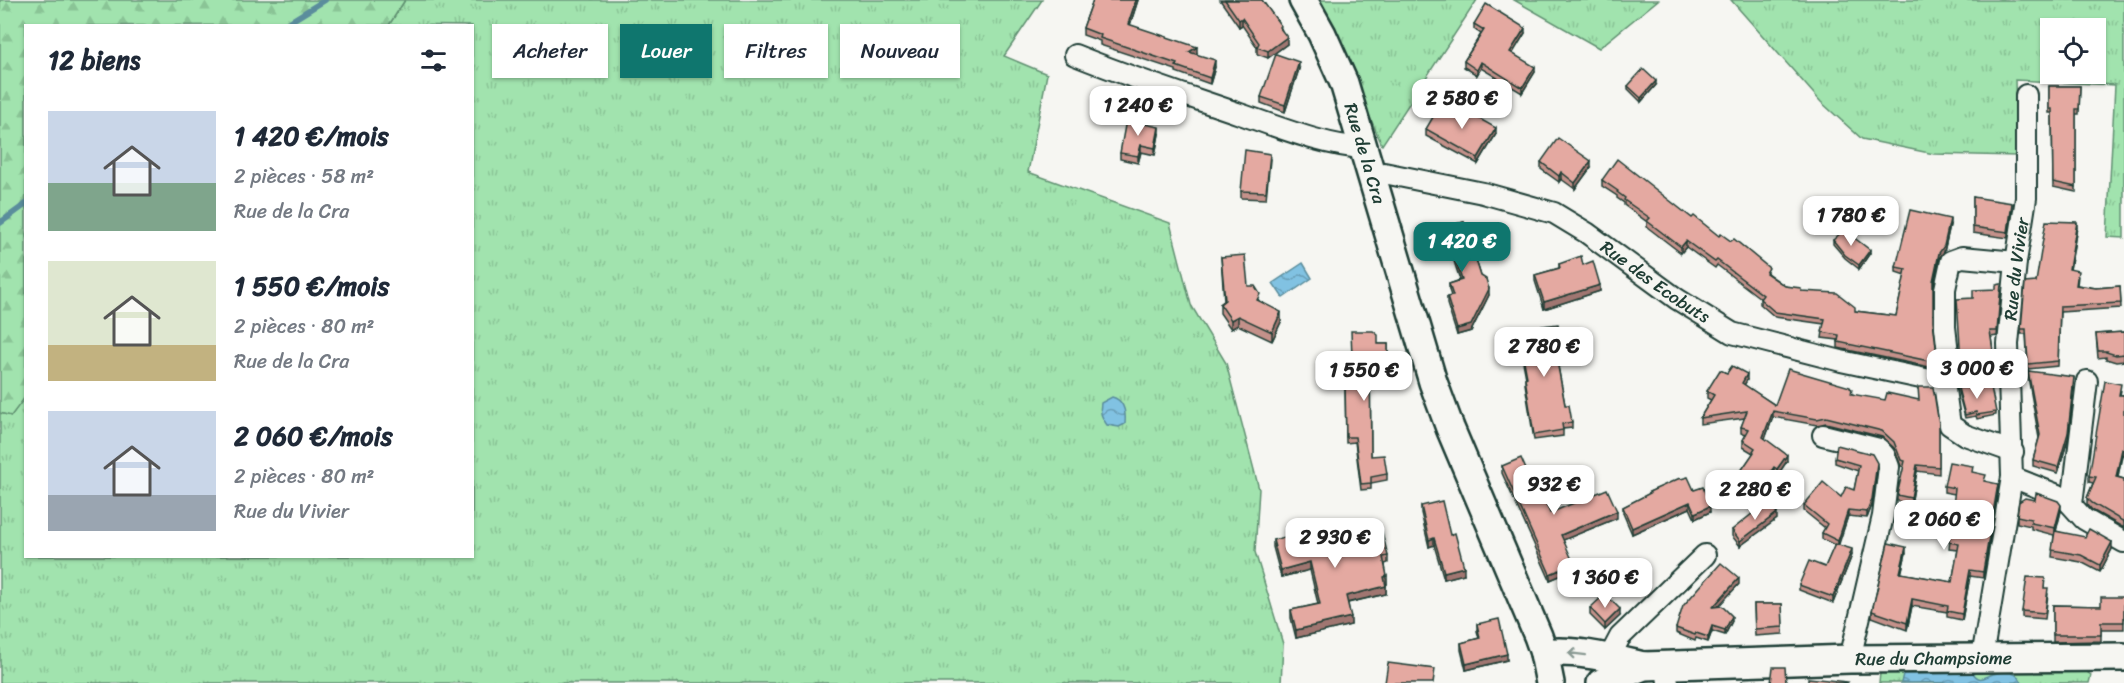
<!DOCTYPE html>
<html lang="fr">
<head>
<meta charset="utf-8">
<style>
	body { margin:0; font-family:Sriracha,sans-serif; background:#f6f6f7; color:#1f2937; height:100vh; display:flex; flex-direction:column; font-size:22px; white-space:nowrap }
	* { box-sizing:border-box; margin:0 }
	p { font-size:20px; color:#747a83 }
	.icon { flex:none; width:33px; height:33px; fill:none; stroke:currentColor; stroke-width:2; stroke-linecap:round; stroke-linejoin:round }
	.map { position:relative; flex:1; overflow:hidden }
	.details { position:absolute; left:24px; top:24px; width:450px; height:534px; display:flex; flex-direction:column; background:#fff; border-radius:0px; box-shadow:0 2px 4px #0004 }
	.details>* { flex:none }
	.guide { position:absolute; left:492px; top:24px; width:570px; height:54px; display:flex; gap:12px }
	.tools { position:absolute; left:2040px; top:18px; display:grid; gap:12px }
	.tools a { display:grid; place-items:center; width:66px; height:66px; border-radius:0px; background:#fff; box-shadow:0 2px 4px #0004; font-size:30px }
	.price { position:absolute; translate:-50% -51px; padding:0 14px; border-radius:12px; background:#fff; color:#222; font-size:20px; line-height:39px; filter:drop-shadow(0 2px 3px #0008) }
	.price::after { content:''; position:absolute; left:50%; top:36px; width:18px; height:14px; margin-left:-9px; background:inherit; clip-path:polygon(0 0,100% 0,50% 100%) }
	.price.on { background:#0f766e; color:#fff }
	ul { padding:0; list-style:none }
	li { display:flex; align-items:center; gap:18px; height:150px; padding:0 24px }
	li span { display:grid; place-items:center; flex:none; width:168px; height:120px; border-radius:0px; color:#555 }
	li>.icon { margin-inline-start:auto }
	span .icon { width:72px; height:72px; fill:#fffc; stroke-width:1 }
	li b { font-size:26px }
	h2 { display:flex; justify-content:space-between; align-items:center; height:72px; padding:0 24px; font-size:26px }
	.pill { padding:0 21px; border-radius:0px; background:#fff; box-shadow:0 2px 4px #0004; font-size:21px; line-height:54px }
	.pill.on { background:#0f766e; color:#fff }
	.map>svg:first-child { display:block }
	.grass { fill:url(#grass-tufts); stroke:#609071; stroke-width:1.5; fill-rule:evenodd }
	.forest { fill:url(#forest-firs); stroke:#609071; stroke-width:1.5 }
	.water { fill:url(#water-waves); stroke:#5a8d9c; stroke-width:1.5 }
	.lines { fill:none; stroke-linecap:round; stroke-linejoin:round }
	.stream { stroke:#5a8d9c; stroke-width:6 }
	.street-casing { stroke:#1f3d34; stroke-width:24 }
	.secondary-casing { stroke:#1f3d34; stroke-width:32 }
	.street { stroke:#f6f6f2; stroke-width:20 }
	.secondary { stroke:#f6f6f2; stroke-width:27 }
	.wall { fill:#c4918a; stroke:#1f3d34; stroke-width:1.5 }
	.shaded-wall { fill:#a07671; stroke:#1f3d34; stroke-width:1.5 }
	.building { fill:#e4a9a1; stroke:#1f3d34; stroke-width:1.5 }
	.oneway { stroke:#8a9a93 }
	.labels { text-anchor:middle; stroke-width:5; stroke-linejoin:round; paint-order:stroke }
	.street-label { font-size:18px; fill:#1f3d34; stroke:#f6f6f2 }
</style>
</head>
<body>
<div class="map">
<svg width="2124" height="683" viewBox="0 0 2124 683">
	<defs>
		<pattern id="grass-tufts" width="24" height="20" patternUnits="userSpaceOnUse" patternTransform="scale(1.5)"><rect width="24" height="20" fill="#a1e3ae"/><path d="M3 7l-1-3M5 7V3M7 7l1-3M15 17l-1-3M17 17v-4M19 17l1-3" fill="none" stroke="#8ac496"/></pattern>
		<pattern id="forest-firs" width="22" height="20" patternUnits="userSpaceOnUse" patternTransform="scale(1.5)"><rect width="22" height="20" fill="#a1e3ae"/><path d="M5 1l3.5 6h-7zM16 11l3.5 6h-7z" fill="#8ac496"/></pattern>
		<pattern id="water-waves" width="16" height="10" patternUnits="userSpaceOnUse" patternTransform="scale(1.5)"><rect width="16" height="10" fill="#81c2e2"/><path d="M0 5q4-4 8 0t8 0" fill="none" stroke="#699fb8"/></pattern>
	</defs>
	<rect width="100%" height="100%" fill="#f6f6f2"/>
	<filter id="ink" filterUnits="userSpaceOnUse"><feTurbulence type="fractalNoise" baseFrequency=".0167" numOctaves="2"/><feDisplacementMap in="SourceGraphic" scale="12" xChannelSelector="R" yChannelSelector="G"/><feConvolveMatrix kernelMatrix="1 2 1 2 8 2 1 2 1" color-interpolation-filters="sRGB"/></filter>
	<g filter="url(#ink)">
		<g class="grass">
			<polygon points="405,0 1042,0 1004,56 1047,74 1028,172 1170,223 1191,305 1226,363 1259,489 1255,552 1283,644 1281,683 0,683 0,413 11,416 25,396 26,556 472,556 472,26 389,25"/>
			<polygon points="1319,0 1477,0 1382,145"/>
			<polygon points="1514,0 1658,0 1599,48"/>
			<path d="M1731,0H2124V238L2107,237L2115,85L2015,80L2017,156L1934,154L1862,139L1821,102ZM2050,28H2096V74H2050Z"/>
			<polygon points="2085,671 2091,675 2089,683 1879,683 1880,673"/>
		</g>
		<polygon class="forest" points="0,0 405,0 389,25 26,26 26,396 11,416 0,413"/>
		<g class="water">
			<polygon points="1303,263 1312,278 1283,298 1273,283"/>
			<path d="M1112,397C1124,400 1126,413 1125,424L1119,427L1107,425C1102,418 1099,412 1101,403Z"/>
			<path d="M1973,673C1980,683 1984,677 1993,674C2005,671 2017,671 2022,682L1901,683L1903,674Z"/>
		</g>
		<g class="lines">
			<g class="stream">
				<polyline points="283,26 325,0"/>
				<polyline points="0,223 26,204"/>
			</g>
			<g class="street-casing">
				<g id="street">
					<path d="M1075,55C1129,77 1185,95 1240,114C1279,127 1324,146 1364,148"/>
					<path id="s1" d="M1373,177L1384,173L1483,193L1554,213L1587,233L1677,299L1732,333L1841,361L1944,383"/>
					<polyline points="1823,435 1879,449 1885,456 1889,467 1883,516 1850,659"/>
					<polyline points="2013,452 1965,435 1950,425 1944,383 1948,353 1945,327 1945,289 1951,261 1962,257 2016,262"/>
					<polyline points="2012,477 2065,498 2084,519 2124,542"/>
					<polyline points="2072,504 2087,381"/>
					<polyline points="1609,658 1620,637 1705,555"/>
					<path id="s2" d="M1982,658L2012,477L2008,344L2016,262L2026,198V95"/>
					<polyline points="1666,665 1668,683"/>
				</g>
			</g>
			<g class="secondary-casing">
				<g id="secondary">
					<path id="s3" d="M1303,0L1322,34L1344,83L1433,382L1450,428L1538,636L1544,653L1550,683"/>
					<path d="M1544,653C1576,649 1613,659 1644,666"/>
					<path id="s4" d="M1601,683L1644,666L1850,659L2124,657"/>
				</g>
			</g>
			<use href="#street" class="street"/>
			<use href="#secondary" class="secondary"/>
		</g>
		<g class="wall">
			<polygon points="1093,0 1138,0 1130,25 1197,53 1196,54 1215,67 1210,84 1176,72 1176,70 1100,45 1100,41 1083,35 1083,28"/>
			<polygon points="1220,0 1262,0 1281,28 1287,44 1268,58 1257,54 1257,47 1242,25 1239,27"/>
			<polygon points="1474,24 1525,33 1512,53 1535,72 1522,93 1481,68 1477,75 1464,67 1464,61 1481,34 1474,29"/>
			<polygon points="1299,69 1285,112 1261,103 1261,97"/>
			<polygon points="1656,85 1641,102 1628,89 1628,86"/>
			<polygon points="2049,86 2080,86 2079,114 2076,114 2076,192 2053,187 2052,113 2049,113"/>
			<polygon points="1458,115 1496,134 1478,164 1426,136 1426,129"/>
			<polygon points="1159,134 1155,155 1141,152 1138,163 1120,159 1120,153"/>
			<polygon points="1270,160 1266,199 1241,198 1241,191"/>
			<polygon points="1541,162 1591,167 1575,189 1561,179 1559,182 1541,169"/>
			<polygon points="1602,180 1692,218 1785,286 1801,291 1855,311 1896,316 1905,275 1896,272 1896,267 1950,225 1944,252 1939,258 1933,287 1933,322 1936,353 1934,368 1838,348 1838,340 1822,338 1824,324 1775,317 1760,304 1760,298 1717,265 1715,268 1686,247 1681,253 1647,227 1647,222 1624,205 1624,203 1617,198 1617,196 1602,186"/>
			<polygon points="1973,197 2012,210 2008,238 1973,233"/>
			<polygon points="1464,222 1481,276 1489,295 1471,331 1457,335 1447,304 1447,297 1451,296 1449,290 1449,284 1460,280 1452,255 1434,260 1428,238 1428,231"/>
			<polygon points="2077,227 2070,270 2078,276 2077,285 2096,288 2120,286 2121,308 2060,312 2058,366 2028,369 2026,334 2021,334 2021,329 2036,282"/>
			<polygon points="1833,240 1870,253 1859,269 1845,258 1833,244"/>
			<polygon points="1221,257 1248,286 1260,302 1281,322 1272,341 1238,325 1231,329 1220,313 1220,304 1224,301"/>
			<polygon points="1559,264 1583,265 1600,291 1544,309 1535,281 1535,275 1559,268"/>
			<polygon points="2001,290 1997,336 1991,337 1996,377 1958,371 1958,366"/>
			<polygon points="1518,329 1564,360 1564,365 1558,366 1565,405 1572,422 1572,428 1563,429 1563,436 1534,440 1525,384 1525,378 1526,378 1518,335"/>
			<polygon points="2124,332 2124,361 2116,362 2106,359 2106,357 2098,358 2096,334"/>
			<polygon points="1378,344 1388,344 1388,367 1370,368 1371,456 1387,474 1387,480 1371,483 1371,489 1361,490 1355,442 1346,443 1345,383 1353,383"/>
			<polygon points="2028,371 2074,383 2068,439 2058,473 2033,466 2033,460 2039,438 2028,377"/>
			<polygon points="1727,373 1747,380 1744,385 1775,405 1850,388 1852,394 1939,424 1939,474 1917,471 1911,504 1897,501 1897,495 1904,467 1901,466 1894,448 1882,437 1826,423 1817,425 1773,417 1765,439 1787,461 1777,476 1774,474 1761,493 1741,478 1741,471 1753,454 1753,453 1743,447 1743,440 1746,435 1741,433 1741,427 1745,418 1700,424 1700,418 1711,400 1707,398 1707,391"/>
			<polygon points="1958,388 1996,412 1996,415 1977,419 1976,416 1965,418 1958,392"/>
			<polygon points="2121,390 2120,395 2124,395 2124,455 2122,455 2118,477 2124,479 2124,528 2092,510 2087,504 2087,498 2093,483 2089,482 2089,476"/>
			<polygon points="1835,458 1877,468 1872,505 1867,518 1848,516 1838,545 1852,555 1833,603 1799,590 1799,585 1825,567 1835,545 1822,539 1822,533 1825,528 1804,511 1804,505 1841,497 1854,490 1858,471 1835,463"/>
			<polygon points="1502,466 1538,497 1550,513 1617,518 1563,540 1574,570 1550,580 1502,473"/>
			<polygon points="1973,473 1998,490 1983,578 1970,576 1962,620 1947,617 1947,612 1912,606 1907,630 1872,617 1872,611 1906,553 1901,573 1952,582 1958,550 1949,549 1955,494 1944,492 1944,486"/>
			<polygon points="1681,479 1694,490 1710,512 1695,519 1690,508 1632,534 1623,513 1623,507 1649,494 1649,492"/>
			<polygon points="2035,500 2061,511 2056,531 2112,549 2100,572 2081,562 2052,557 2054,535 2031,529 2031,526 2017,523 2017,516"/>
			<polygon points="1421,506 1450,535 1464,574 1444,579 1434,545 1429,547 1421,513"/>
			<polygon points="1777,519 1740,546 1732,536 1732,530"/>
			<polygon points="1326,535 1372,535 1388,556 1388,563 1385,564 1387,584 1386,584 1386,594 1348,603 1351,625 1296,638 1291,618 1291,610 1318,604 1310,570 1281,577 1273,547 1273,540"/>
			<polygon points="1739,584 1718,606 1732,621 1725,635 1712,631 1708,642 1696,638 1695,641 1676,633 1676,628"/>
			<polygon points="2044,588 2048,594 2045,619 2022,617 2022,611"/>
			<polygon points="2124,597 2124,629 2101,629 2101,641 2053,642 2053,605 2101,606"/>
			<polygon points="1754,604 1782,604 1783,634 1755,636"/>
			<polygon points="1590,608 1620,616 1605,630 1590,615"/>
			<polygon points="1477,624 1507,660 1466,670 1461,650 1461,643 1479,638 1477,631"/>
		</g>
		<g class="shaded-wall">
			<polygon points="1136,0 1138,0 1128,31 1128,24"/>
			<polygon points="1242,18 1242,25 1239,27 1239,20"/>
			<polygon points="1525,28 1525,33 1510,58 1510,52"/>
			<polygon points="1287,37 1287,44 1268,58 1268,51"/>
			<polygon points="1197,47 1197,53 1189,58 1189,52"/>
			<polygon points="1215,60 1215,67 1210,84 1210,78"/>
			<polygon points="1299,62 1299,69 1285,112 1285,105"/>
			<polygon points="1481,62 1481,68 1477,75 1477,70"/>
			<polygon points="1535,67 1535,72 1522,93 1522,88"/>
			<polygon points="1656,81 1656,85 1641,102 1641,98"/>
			<polygon points="1159,127 1159,134 1155,155 1155,148"/>
			<polygon points="1496,128 1496,134 1478,164 1478,158"/>
			<polygon points="1141,145 1141,152 1138,163 1138,156"/>
			<polygon points="1591,161 1591,167 1575,189 1575,183"/>
			<polygon points="1561,172 1561,179 1559,182 1559,176"/>
			<polygon points="2012,203 2012,210 2008,238 2008,232"/>
			<polygon points="1950,219 1950,225 1944,252 1939,258 1933,287 1933,281 1939,253"/>
			<polygon points="2077,222 2077,227 2069,275 2069,269"/>
			<polygon points="1686,241 1686,247 1681,253 1681,247"/>
			<polygon points="1452,249 1452,255 1434,260 1434,254"/>
			<polygon points="1870,250 1870,253 1859,269 1859,265"/>
			<polygon points="1600,285 1600,291 1544,309 1544,302"/>
			<polygon points="1489,289 1489,295 1471,331 1457,335 1457,329"/>
			<polygon points="1281,312 1281,322 1272,341 1272,332"/>
			<polygon points="1238,316 1238,325 1231,329 1231,320"/>
			<polygon points="1747,374 1747,380 1742,389 1742,383"/>
			<polygon points="2074,377 2068,439 2058,473 2058,467"/>
			<polygon points="1773,411 1773,417 1763,444 1763,437"/>
			<polygon points="2122,449 2122,455 2116,483 2116,477"/>
			<polygon points="1787,455 1787,461 1777,476 1777,469"/>
			<polygon points="1877,463 1872,505 1867,518 1867,512"/>
			<polygon points="1917,465 1917,471 1911,504 1911,498"/>
			<polygon points="1774,467 1774,474 1761,493 1761,486"/>
			<polygon points="1998,484 1998,490 1983,578 1983,572"/>
			<polygon points="1690,502 1690,508 1632,534 1632,528"/>
			<polygon points="2061,505 2061,511 2055,535 2055,528"/>
			<polygon points="1710,506 1710,512 1695,519 1695,513"/>
			<polygon points="1848,510 1848,516 1838,547 1838,541"/>
			<polygon points="1617,511 1617,518 1561,541 1561,535"/>
			<polygon points="1777,513 1777,519 1740,546 1740,541"/>
			<polygon points="1434,538 1434,545 1429,547 1429,540"/>
			<polygon points="2112,542 2112,549 2100,572 2100,565"/>
			<polygon points="1906,547 1906,553 1900,579 1900,573"/>
			<polygon points="1852,549 1852,555 1833,603 1833,597"/>
			<polygon points="1310,562 1310,570 1281,577 1281,570"/>
			<polygon points="1574,564 1574,570 1550,580 1550,574"/>
			<polygon points="1464,567 1464,574 1444,579 1444,572"/>
			<polygon points="1970,570 1970,576 1962,620 1962,614"/>
			<polygon points="1387,576 1387,584 1384,584 1384,577"/>
			<polygon points="1739,578 1739,584 1713,612 1713,607"/>
			<polygon points="1386,586 1386,594 1346,603 1346,596"/>
			<polygon points="1912,599 1912,606 1907,630 1907,623"/>
			<polygon points="1620,609 1620,616 1605,630 1605,624"/>
			<polygon points="1732,616 1732,621 1725,635 1725,630"/>
			<polygon points="1351,617 1351,625 1296,638 1296,630"/>
			<polygon points="1712,626 1712,631 1708,642 1708,637"/>
			<polygon points="1507,654 1507,660 1466,670 1466,664"/>
		</g>
		<g class="building">
			<polygon points="1093,0 1136,0 1128,24 1197,47 1189,52 1215,60 1210,78 1176,66 1177,64 1100,38 1101,35 1083,28"/>
			<polygon points="1225,0 1262,0 1281,26 1279,27 1287,37 1268,51 1257,47 1259,43 1242,18 1239,20"/>
			<polygon points="1486,4 1525,28 1510,52 1535,67 1522,88 1481,62 1477,70 1464,61 1484,30 1474,24"/>
			<polygon points="1276,54 1299,62 1285,105 1261,97"/>
			<polygon points="1643,69 1656,81 1641,98 1628,86"/>
			<polygon points="2049,86 2080,86 2079,109 2076,109 2076,187 2053,182 2052,109 2049,109"/>
			<polygon points="1440,105 1458,115 1462,109 1496,128 1478,158 1426,129"/>
			<polygon points="1126,120 1159,127 1155,148 1141,145 1138,156 1120,153"/>
			<polygon points="1558,138 1591,161 1575,183 1561,172 1559,176 1541,162"/>
			<polygon points="1245,150 1270,154 1266,192 1241,191"/>
			<polygon points="1617,159 1692,218 1694,216 1719,236 1721,234 1731,241 1734,239 1769,268 1766,273 1785,286 1801,288 1801,291 1837,293 1855,307 1855,311 1896,316 1906,269 1896,267 1910,210 1950,219 1944,246 1939,253 1933,281 1933,321 1936,347 1934,362 1838,342 1839,335 1822,332 1825,319 1775,312 1760,299 1763,295 1717,260 1715,262 1686,241 1681,247 1647,221 1650,218 1624,200 1625,198 1617,192 1618,191 1602,180"/>
			<polygon points="1973,197 2012,203 2008,232 1973,227"/>
			<polygon points="2046,221 2077,222 2069,269 2078,271 2076,285 2096,288 2120,286 2121,303 2060,306 2058,361 2028,364 2026,329 2021,329 2025,283 2036,282"/>
			<polygon points="1464,222 1481,276 1486,279 1489,289 1471,325 1457,329 1447,297 1453,296 1449,284 1462,280 1452,249 1434,254 1428,231"/>
			<polygon points="1844,230 1870,250 1859,265 1845,255 1833,240"/>
			<polygon points="1245,255 1248,286 1255,286 1260,294 1257,300 1281,312 1272,332 1238,316 1231,320 1220,304 1225,300 1221,257"/>
			<polygon points="1581,256 1583,265 1593,261 1600,285 1544,302 1535,275 1560,268 1559,264"/>
			<polygon points="2001,284 1997,331 1990,331 1996,371 1958,366 1960,346 1957,299 1973,298 1973,290 1996,289 1996,285"/>
			<polygon points="1558,324 1564,360 1557,361 1565,405 1569,405 1572,422 1562,424 1563,430 1534,435 1525,378 1527,377 1518,329"/>
			<polygon points="1351,331 1373,331 1378,335 1378,344 1388,344 1388,361 1370,362 1371,456 1384,455 1387,474 1371,477 1371,483 1361,484 1355,437 1346,437 1345,383 1353,383"/>
			<polygon points="2124,332 2124,354 2116,355 2106,352 2107,351 2098,351 2096,334"/>
			<polygon points="1732,366 1747,374 1742,383 1775,405 1788,369 1850,387 1850,388 1852,389 1851,394 1885,400 1887,393 1919,400 1918,387 1933,387 1939,424 1939,467 1917,465 1911,498 1897,495 1905,461 1901,460 1894,442 1882,431 1826,417 1817,419 1773,411 1763,437 1787,455 1777,469 1774,467 1761,486 1741,471 1754,452 1753,451 1755,448 1743,440 1749,429 1741,427 1747,411 1700,418 1714,395 1707,391 1720,370 1727,373"/>
			<polygon points="2028,371 2074,377 2068,433 2058,467 2033,460 2040,435"/>
			<polygon points="2105,381 2121,384 2119,395 2124,395 2124,449 2122,449 2116,477 2124,479 2124,522 2092,503 2087,498 2096,477 2089,476"/>
			<polygon points="1991,387 1996,412 1977,415 1976,412 1965,415 1958,388"/>
			<polygon points="1837,445 1872,454 1877,463 1872,499 1867,512 1848,510 1838,541 1822,533 1827,524 1804,505 1823,482 1841,497 1846,487 1854,490 1859,465 1835,458"/>
			<polygon points="1521,458 1538,497 1542,495 1550,513 1607,489 1617,511 1561,535 1574,564 1550,574 1502,466"/>
			<polygon points="1949,462 1973,466 1972,472 1986,475 1984,481 1998,484 1983,572 1970,570 1962,614 1947,611 1948,606 1912,599 1907,623 1872,611 1888,543 1906,547 1900,573 1952,582 1959,544 1949,542 1955,488 1944,486"/>
			<polygon points="1688,477 1694,490 1703,487 1710,506 1695,513 1690,502 1632,528 1623,507 1650,493 1649,492 1680,478 1681,479"/>
			<polygon points="2036,493 2058,501 2061,505 2055,528 2031,523 2031,519 2017,516 2019,502 2025,498 2035,500"/>
			<polygon points="1442,501 1450,535 1455,533 1464,567 1444,572 1434,538 1429,540 1421,506"/>
			<polygon points="1768,501 1777,513 1740,541 1732,530"/>
			<polygon points="1370,525 1372,535 1382,532 1388,556 1383,557 1387,576 1384,577 1386,586 1346,596 1351,617 1296,630 1291,610 1320,604 1310,562 1281,570 1273,540 1325,527 1326,535"/>
			<polygon points="2089,529 2112,542 2100,565 2081,555 2052,550 2055,531 2085,537"/>
			<polygon points="1835,544 1852,549 1833,597 1799,585 1809,561 1825,567"/>
			<polygon points="1721,563 1739,578 1713,607 1722,606 1732,616 1725,630 1712,626 1708,637 1696,633 1695,635 1676,628 1683,606"/>
			<polygon points="2027,577 2045,578 2044,588 2048,588 2045,613 2022,611"/>
			<polygon points="1605,594 1620,609 1605,624 1590,608"/>
			<polygon points="2101,597 2124,597 2124,622 2101,622 2101,635 2053,635 2053,605 2101,606"/>
			<polygon points="1754,604 1782,604 1783,627 1755,629"/>
			<polygon points="1499,619 1507,654 1466,664 1461,643 1480,638 1477,624"/>
			<polygon points="1388,663 1435,669 1433,683 1385,683"/>
			<polygon points="1773,667 1785,667 1786,683 1771,683"/>
			<polygon points="1808,678 1848,682 1847,683 1808,683"/>
			<polygon points="1742,681 1767,683 1742,683"/>
		</g>
		<defs><path id="oneway-shaft" d="M-6 0H5M1.5-3L5.5 0L1.5 3" fill="none" stroke-width="1.6" stroke-linecap="round" stroke-linejoin="round" transform="scale(1.5)"/></defs>
		<use class="oneway" href="#oneway-shaft" transform="translate(1577 654) rotate(-173)"/>
	</g>
	<g class="labels">
		<g class="street-label">
			<text dy="6" stroke="none"><textPath href="#s3" startOffset="166">Rue de la Cra</textPath></text>
			<text dy="6" stroke="none"><textPath href="#s2" startOffset="392">Rue du Vivier</textPath></text>
			<text dy="6" stroke="none"><textPath href="#s1" startOffset="309">Rue des Ecobuts</textPath></text>
			<text dy="6" stroke="none"><textPath href="#s4" startOffset="336">Rue du Champsiome</textPath></text>
		</g>
	</g>
</svg>
<div class="tools">
<a><svg class="icon" aria-label="locate" viewBox="0 0 24 24"><circle cx="12" cy="12" r="6"/><path d="M12 2v4M12 18v4M2 12h4M18 12h4"/></svg></a>
</div>
<b class="price" style="left:1462px;top:130px">2 580 €</b>
<b class="price" style="left:1138px;top:137px">1 240 €</b>
<b class="price" style="left:1851px;top:247px">1 780 €</b>
<b class="price on" style="left:1462px;top:273px">1 420 €</b>
<b class="price" style="left:1544px;top:378px">2 780 €</b>
<b class="price" style="left:1977px;top:400px">3 000 €</b>
<b class="price" style="left:1364px;top:402px">1 550 €</b>
<b class="price" style="left:1554px;top:516px">932 €</b>
<b class="price" style="left:1755px;top:521px">2 280 €</b>
<b class="price" style="left:1944px;top:551px">2 060 €</b>
<b class="price" style="left:1335px;top:569px">2 930 €</b>
<b class="price" style="left:1605px;top:609px">1 360 €</b>
<div class="guide">
<a class="pill">Acheter</a>
<a class="pill on">Louer</a>
<a class="pill">Filtres</a>
<a class="pill">Nouveau</a>
</div>
<section class="details">
<h2>12 biens<svg class="icon" aria-label="filters" viewBox="0 0 24 24"><path d="M4 7h16M4 17h16"/><circle cx="9" cy="7" r="2"/><circle cx="15" cy="17" r="2"/></svg></h2>
<ul>
<li><span style="background:linear-gradient(#c9d6e8 60%,#7fa58c 0)"><svg class="icon" aria-label="home" viewBox="0 0 24 24"><path d="M3 11l9-7 9 7M6 9v11h12V9"/></svg></span><div><b>1 420 €/mois</b><p>2 pièces · 58 m²</p><p>Rue de la Cra</p></div></li>
<li><span style="background:linear-gradient(#dfe7d0 70%,#c2b280 0)"><svg class="icon" aria-label="home" viewBox="0 0 24 24"><path d="M3 11l9-7 9 7M6 9v11h12V9"/></svg></span><div><b>1 550 €/mois</b><p>2 pièces · 80 m²</p><p>Rue de la Cra</p></div></li>
<li><span style="background:linear-gradient(#c9d6e8 70%,#9aa5b1 0)"><svg class="icon" aria-label="home" viewBox="0 0 24 24"><path d="M3 11l9-7 9 7M6 9v11h12V9"/></svg></span><div><b>2 060 €/mois</b><p>2 pièces · 80 m²</p><p>Rue du Vivier</p></div></li>
</ul>
</section>
</div>
</body>
</html>
